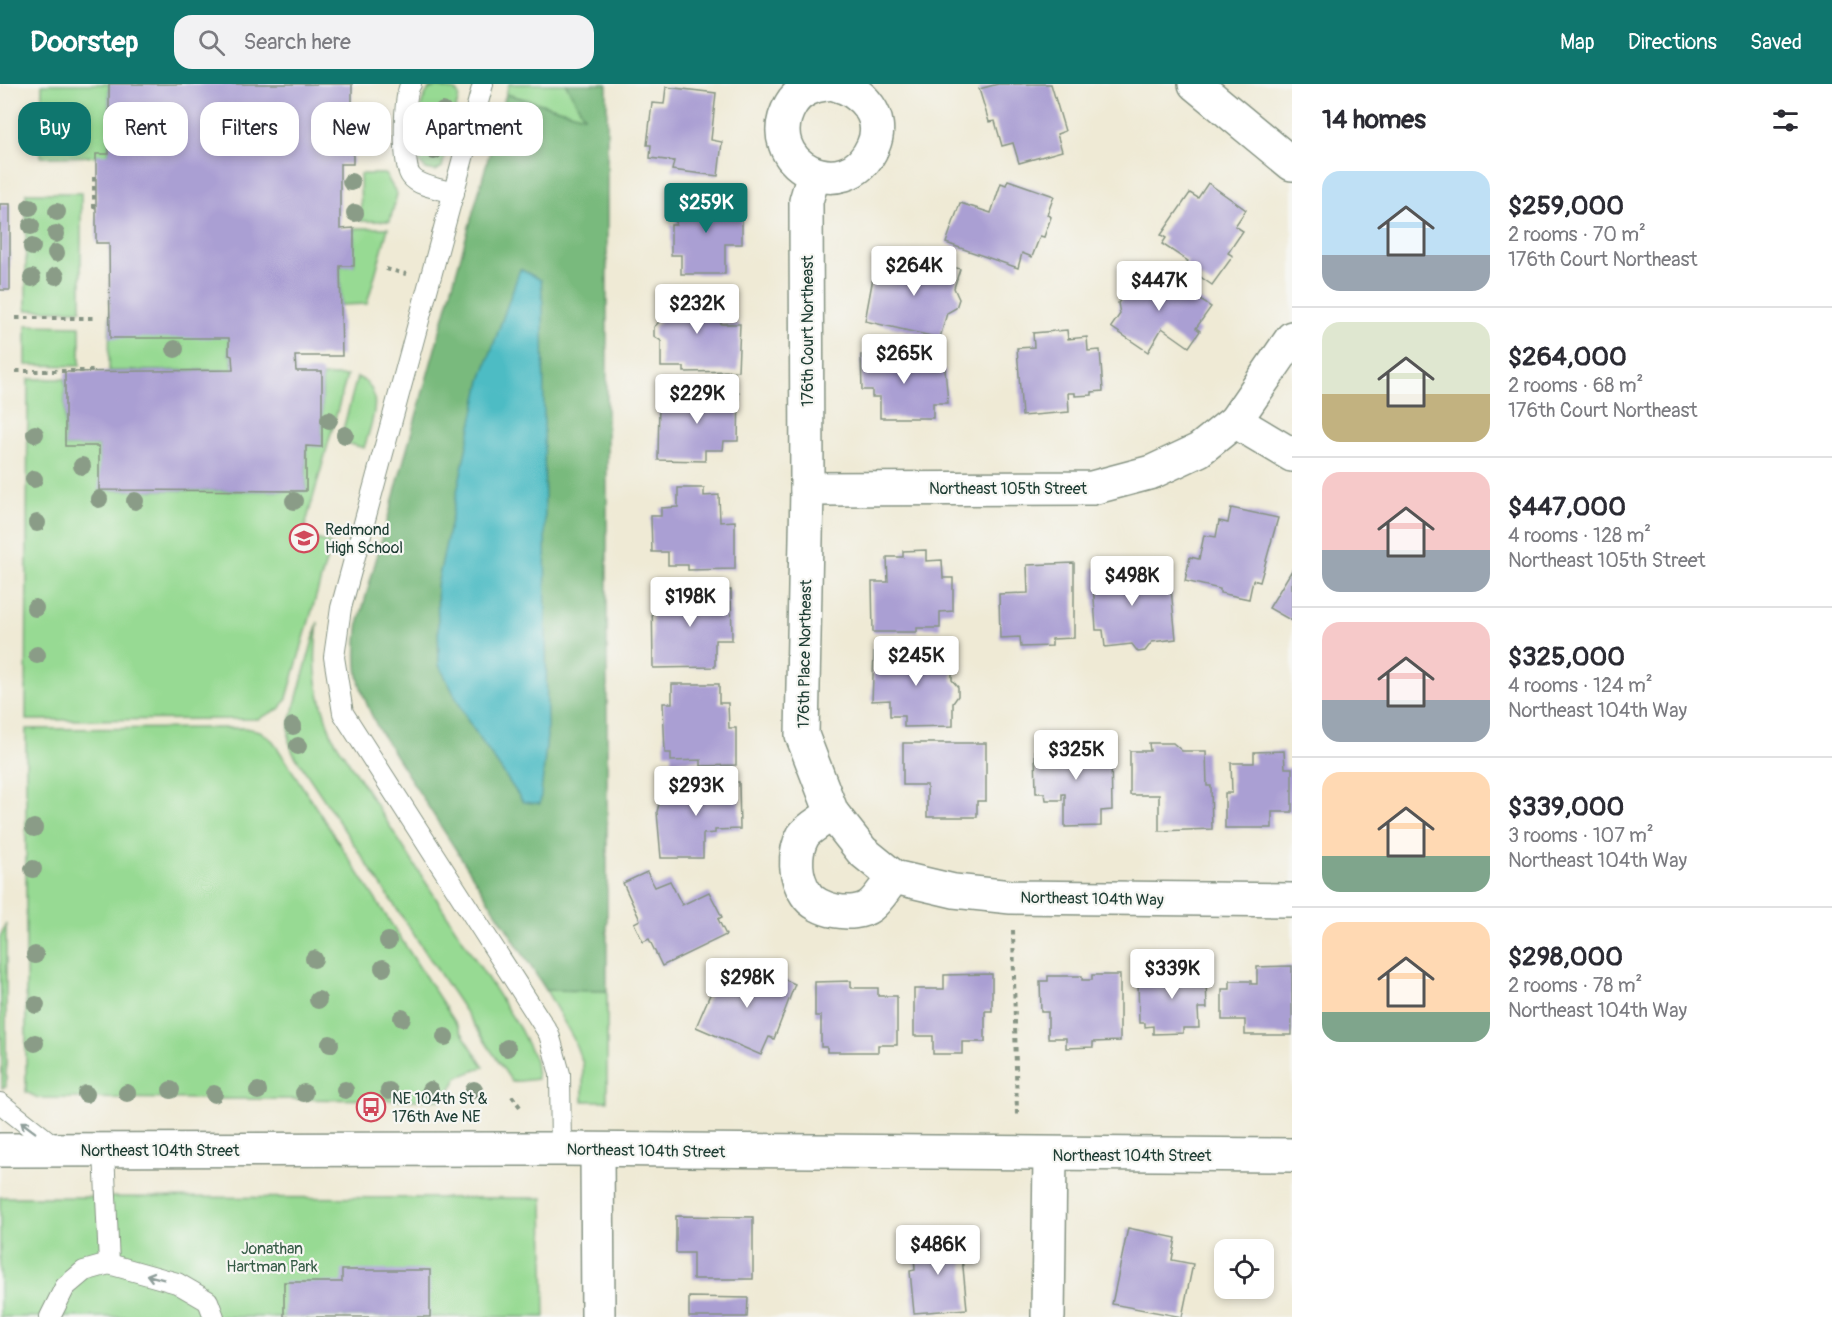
<!DOCTYPE html>
<html lang="en">
<head>
<meta charset="utf-8">
<style>
	body { margin:0; font-family:Pangolin,sans-serif; background:#f2f2f3; color:#2b2b33; height:100vh; display:flex; flex-direction:column; font-size:22px; white-space:nowrap }
	* { box-sizing:border-box; margin:0 }
	p { font-size:20px; color:#7c7c81 }
	.icon { flex:none; width:33px; height:33px; fill:none; stroke:currentColor; stroke-width:2; stroke-linecap:round; stroke-linejoin:round }
	.map { position:relative; flex:1; overflow:hidden }
	.panel { display:flex; flex-direction:column; background:#fff; width:540px }
	.panel>* { flex:none }
	.hud { position:absolute; left:18px; top:18px; width:570px; height:54px; display:flex; gap:12px }
	.tools { position:absolute; left:1214px; top:1155px; display:grid; gap:12px }
	.tools a { display:grid; place-items:center; width:60px; height:60px; border-radius:12px; background:#fff; box-shadow:0 3px 9px #0003; font-size:30px }
	.price { position:absolute; translate:-50% -51px; padding:0 14px; border-radius:6px; background:#fff; color:#222; font-size:20px; line-height:39px; filter:drop-shadow(0 2px 3px #0008) }
	.price::after { content:''; position:absolute; left:50%; top:36px; width:18px; height:14px; margin-left:-9px; background:inherit; clip-path:polygon(0 0,100% 0,50% 100%) }
	.price.current { background:#0f766e; color:#fff }
	ul { padding:0; list-style:none }
	li { display:flex; align-items:center; gap:18px; height:150px; padding:0 30px }
	li+li { border-top:2px solid #e1e1e2 }
	li span { display:grid; place-items:center; flex:none; width:168px; height:120px; border-radius:18px; color:#555 }
	li>.icon { margin-inline-start:auto }
	span .icon { width:72px; height:72px; fill:#fffc; stroke-width:1 }
	li b { font-size:26px }
	h2 { display:flex; justify-content:space-between; align-items:center; height:72px; padding:0 30px; font-size:26px }
	.tag { padding:0 21px; border-radius:18px; background:#fff; box-shadow:0 3px 9px #0003; font-size:21px; line-height:54px }
	.tag.current { background:#0f766e; color:#fff }
	header { display:flex; align-items:center; gap:36px; box-sizing:border-box; height:84px; padding:0 30px; background:#0f766e; color:#fff }
	header strong { font-size:28px }
	nav { display:flex; gap:33px; margin-inline-start:auto; font-size:21px }
	.search { width:420px; height:54px; background:#f2f2f3; display:flex; align-items:center; gap:15px; box-sizing:border-box; padding:0 21px; border-radius:18px; color:#7c7c81; font-size:22px }
	main { display:flex; flex:1; min-height:0 }
	.map>svg:first-child { display:block }
	.green { fill:#97da93; stroke:#5b8c64; stroke-width:1.5 }
	.forest { fill:#79ba7d; stroke:#4c7c58; stroke-width:1.5 }
	.water { fill:#4ebcc4; stroke:#367c7c; stroke-width:1.5 }
	.building { fill:#aa9fd3 }
	.lines { fill:none; stroke-linecap:round; stroke-linejoin:round }
	.lane-casing { stroke:#879484; stroke-width:22 }
	.street-casing { stroke:#879484; stroke-width:36 }
	.secondary-casing { stroke:#879484; stroke-width:36 }
	.path { stroke:#879484; stroke-width:4; stroke-dasharray:4.5 4.5; stroke-linecap:butt }
	.lane { stroke:#fff; stroke-width:20 }
	.street { stroke:#fff; stroke-width:33 }
	.secondary { stroke:#fff; stroke-width:33 }
	.tree { fill:#8a9c87 }
	.oneway { stroke:#8f9e9a }
	.labels { text-anchor:middle; stroke-width:4.5; stroke-linejoin:round; paint-order:stroke }
	.street-label { font-size:16px; fill:#1f3d34; stroke:#f6f6f2 }
	.poi-label { font-size:16px; fill:#1f3d34; stroke:#f6f6f2; text-anchor:start }
	.park-label { font-size:16px; fill:#375c47; stroke:#f6f6f2 }
</style>
</head>
<body>
<header>
<strong>Doorstep</strong>
<div class="search"><svg class="icon" aria-label="search" viewBox="0 0 24 24"><circle cx="10" cy="10" r="6"/><path d="M15 15l6 6"/></svg>Search here</div>
<nav><a>Map</a><a>Directions</a><a>Saved</a></nav>
</header>
<main>
<div class="map">
<svg width="1292" height="1233" viewBox="0 0 1292 1233">
	<rect width="100%" height="100%" fill="#f6f6f2"/>
	<filter id="ink" filterUnits="userSpaceOnUse"><feTurbulence type="fractalNoise" baseFrequency=".0167" numOctaves="2"/><feDisplacementMap in="SourceGraphic" scale="12" xChannelSelector="R" yChannelSelector="G"/><feConvolveMatrix kernelMatrix="1 2 1 2 8 2 1 2 1" color-interpolation-filters="sRGB"/></filter>
	<filter id="wash" filterUnits="userSpaceOnUse"><feTurbulence type="fractalNoise" baseFrequency=".008" numOctaves="4" result="noise"/><feDisplacementMap in="SourceGraphic" scale="24" xChannelSelector="R" yChannelSelector="G"/><feGaussianBlur stdDeviation="1.35" result="paint"/><feColorMatrix in="noise" values="0 0 0 0 0 0 0 0 0 0 0 0 0 0 0 0 0 1.4 0 .05"/><feComposite in="paint" operator="in"/></filter>
	<g filter="url(#wash)">
		<rect width="100%" height="100%" fill="#efead5"/>
		<g class="green">
			<polygon points="42,0 109,0 109,72 41,73"/>
			<polygon points="509,0 566,0 584,32 506,10"/>
			<path d="M438,3L456,7L459,12L442,83L436,87L426,85L420,79C420,55 414,25 429,5Z"/>
			<polygon points="360,90 385,90 397,110 390,137 361,137"/>
			<rect x="26" y="109" width="55" height="117"/>
			<polygon points="354,144 388,144 367,220 341,221 340,182 354,181"/>
			<polygon points="110,215 230,215 229,271 232,272 233,286 109,287"/>
			<polygon points="26,241 80,242 80,282 26,281"/>
			<polygon points="322,292 347,292 303,450 331,460 287,614 281,624 258,635 26,636 28,295 65,295 65,362 99,362 100,406 306,407 306,362 322,362"/>
			<path d="M357,293C387,305 371,341 364,364L340,357Z"/>
			<path d="M318,538C312,586 316,607 332,652L520,945L535,976L537,995L512,998L293,669L289,657V642Z"/>
			<polygon points="245,644 260,647 273,657 484,983 458,993 444,1016 38,1014 26,1008 26,645"/>
			<polygon points="6,840 6,1003 2,1004 0,853"/>
			<polygon points="546,906 607,907 607,1017 583,1017 583,980 573,954"/>
			<polygon points="0,1113 543,1114 545,1233 0,1233"/>
		</g>
		<path class="forest" d="M566,0H607V907L546,906L379,646C357,603 353,585 359,537L506,10L584,32Z"/>
		<polygon class="water" points="520,185 541,196 543,222 547,652 540,720 523,718 468,637 439,581 437,501 481,296"/>
		<g id="blocks">
			<g class="building">
				<polygon points="109,0 352,0 352,28 364,28 364,38 353,38 353,80 340,80 340,145 354,144 354,182 340,182 342,272 295,272 296,287 322,287 322,363 306,362 306,407 99,406 99,362 65,362 65,288 233,286 232,272 229,271 229,254 110,254 109,159 96,159 96,70 109,70"/>
				<polygon points="998,0 1051,0 1065,47 1057,50 1062,67 1019,79 1013,59 1002,62 995,37 989,38 979,5"/>
				<polygon points="666,3 716,9 711,56 722,58 718,92 672,86 674,77 650,74 651,61 647,61 652,19 664,20"/>
				<polygon points="1008,96 1054,112 1047,131 1051,133 1044,153 1040,152 1032,173 1022,169 1018,184 946,159 960,119 991,129 1001,99 1006,101"/>
				<polygon points="1208,99 1246,126 1235,142 1243,147 1228,169 1233,172 1212,201 1185,182 1188,177 1162,160 1166,154 1161,151 1190,109 1198,114"/>
				<polygon points="706,113 742,113 742,160 725,160 725,190 681,190 681,171 671,171 671,141 676,141 676,119 706,119"/>
				<rect x="0" y="120" width="10" height="86"/>
				<polygon points="912,171 960,185 954,204 959,215 956,224 947,229 940,254 865,237 874,188 891,193 896,177 909,181"/>
				<polygon points="1152,184 1211,223 1196,244 1200,247 1189,263 1162,244 1148,268 1111,243 1120,230 1118,219 1128,206 1138,204"/>
				<polygon points="721,212 721,240 740,240 738,287 684,288 684,283 661,283 661,257 654,252 654,243 660,237 660,214"/>
				<polygon points="1067,246 1068,255 1087,253 1088,267 1100,266 1103,307 1092,308 1092,311 1075,312 1075,309 1068,309 1069,328 1022,332 1017,264 1034,263 1033,249"/>
				<polygon points="861,271 930,271 930,286 945,285 948,319 933,319 933,334 880,334 880,313 872,313 872,306 862,306"/>
				<polygon points="703,308 739,308 738,357 724,357 723,366 705,366 705,377 658,376 659,317 678,318 678,310 702,311"/>
				<polygon points="678,404 704,404 704,412 719,411 720,438 735,437 735,485 688,486 688,481 668,481 668,468 652,468 651,432 661,432 661,424 678,423"/>
				<polygon points="1231,424 1278,434 1260,498 1253,496 1249,515 1220,509 1220,505 1185,497 1190,473 1199,475 1204,451 1216,453 1219,437 1228,439"/>
				<polygon points="926,466 926,477 942,476 943,494 953,494 953,527 940,528 940,544 917,544 917,548 873,548 872,498 888,498 887,473 903,473 903,467"/>
				<polygon points="1074,479 1074,554 1052,555 1052,562 1021,563 1020,553 1000,554 999,510 1028,509 1027,481"/>
				<polygon points="1142,479 1144,495 1159,494 1161,506 1171,505 1176,555 1152,558 1145,567 1138,568 1132,560 1105,563 1103,546 1096,546 1092,484"/>
				<polygon points="1292,486 1292,537 1269,524"/>
				<polygon points="731,506 732,556 715,556 715,583 653,584 652,510"/>
				<polygon points="874,568 952,570 952,596 958,603 958,612 953,619 953,642 904,643 904,632 890,632 890,616 872,617"/>
				<polygon points="672,600 719,600 719,619 728,619 729,644 736,644 736,681 701,682 701,676 671,677 671,669 665,669 663,619 672,619"/>
				<polygon points="1049,658 1078,658 1087,666 1111,666 1112,726 1101,727 1101,742 1065,743 1065,710 1062,710 1062,716 1046,716 1045,709 1036,709 1035,666 1049,666"/>
				<polygon points="903,659 986,659 986,717 977,717 977,733 927,733 927,701 903,701"/>
				<polygon points="1149,659 1173,659 1182,667 1206,667 1207,702 1211,702 1212,745 1159,747 1159,711 1130,711 1130,667 1150,667"/>
				<polygon points="1284,667 1285,684 1292,684 1292,728 1272,728 1272,744 1225,744 1225,709 1232,709 1231,679 1254,679 1254,668"/>
				<polygon points="704,698 739,698 740,745 715,746 715,749 703,750 703,774 661,774 657,728 659,720 661,720 661,703 704,703"/>
				<polygon points="647,788 655,803 670,797 682,821 709,808 722,833 718,835 726,851 662,882 649,855 643,858 634,839 640,836 623,799"/>
				<polygon points="1197,880 1197,892 1200,891 1201,896 1206,896 1207,924 1198,924 1199,944 1183,944 1183,949 1153,950 1153,942 1145,943 1145,939 1139,939 1138,896 1154,896 1154,891 1166,891 1166,881"/>
				<polygon points="751,881 795,900 774,955 769,953 761,971 696,943 715,899 724,903 729,891 744,897"/>
				<polygon points="1292,882 1292,951 1245,951 1245,936 1222,936 1222,905 1230,905 1230,897 1251,897 1251,900 1257,900 1257,883"/>
				<polygon points="992,890 992,927 985,927 985,958 962,958 962,970 933,970 933,952 914,952 914,905 944,905 944,891"/>
				<polygon points="1092,891 1120,891 1120,957 1093,958 1093,963 1066,964 1066,954 1048,954 1048,928 1041,928 1040,897 1048,897 1048,892 1082,892 1082,896 1092,896"/>
				<polygon points="851,897 851,904 878,904 878,912 897,912 897,961 878,961 878,968 827,968 827,963 821,963 821,932 815,932 815,898"/>
				<polygon points="676,1132 753,1133 753,1195 693,1195 693,1169 676,1169"/>
				<polygon points="1128,1144 1176,1154 1172,1176 1193,1180 1182,1233 1112,1220"/>
				<polygon points="960,1152 967,1225 914,1229 910,1187 915,1186 913,1156"/>
				<polygon points="342,1186 430,1186 430,1233 284,1233 284,1198 342,1198"/>
				<polygon points="689,1213 748,1214 747,1233 689,1233"/>
			</g>
		</g>
	</g>
	<g filter="url(#ink)">
		<use href="#blocks" fill-opacity="0" stroke="#879484" stroke-width="1.5"/>
		<g class="lines">
			<g class="lane-casing">
				<g id="lane">
					<path d="M411,0C403,10 402,82 411,92C419,103 442,105 454,109"/>
					<polyline points="483,0 341,524 334,573 343,629 549,950 560,990 561,1065"/>
					<polyline points="0,1019 58,1065"/>
					<polyline points="104,1067 109,1180"/>
					<polyline points="50,1233 65,1203 84,1187 109,1180 177,1199 208,1217 214,1233"/>
				</g>
			</g>
			<g class="street-casing">
				<g id="street">
					<path d="M826,0C812,1 798,8 791,20C756,79 846,125 873,62C886,33 862,7 835,0"/>
					<polyline points="814,90 806,117 807,405 802,651 832,729 862,767 894,793 954,807 1011,813 1292,816"/>
					<polyline points="1235,337 1292,371"/>
					<polyline points="807,405 1092,404 1152,388 1199,366 1235,337 1292,254"/>
					<path d="M832,729C824,736 808,744 803,752C793,770 795,794 806,810C816,827 854,834 870,822C879,815 886,802 894,793"/>
					<polyline points="597,1067 598,1233"/>
					<polyline points="1048,1233 1050,1071"/>
				</g>
			</g>
			<g class="secondary-casing">
				<g id="secondary">
					<polyline points="1195,0 1292,80"/>
					<polyline points="0,1066 561,1065 1292,1071"/>
				</g>
			</g>
			<g class="path">
				<polyline points="94,93 94,126"/>
				<polyline points="386,185 406,190"/>
				<polyline points="16,234 94,234"/>
				<polyline points="16,287 94,287"/>
				<polyline points="1013,846 1017,1031"/>
				<polyline points="512,1012 520,1023"/>
			</g>
			<use href="#lane" class="lane"/>
			<use href="#street" class="street"/>
			<use href="#secondary" class="secondary"/>
		</g>
		<g class="tree">
			<circle cx="443" cy="27" r="9"/>
			<circle cx="66" cy="42" r="9"/>
			<circle cx="434" cy="67" r="9"/>
			<circle cx="351" cy="98" r="9"/>
			<circle cx="30" cy="123" r="9"/>
			<circle cx="57" cy="128" r="9"/>
			<circle cx="355" cy="129" r="9"/>
			<circle cx="31" cy="142" r="9"/>
			<circle cx="56" cy="150" r="9"/>
			<circle cx="32" cy="163" r="9"/>
			<circle cx="56" cy="169" r="9"/>
			<circle cx="56" cy="192" r="9"/>
			<circle cx="32" cy="194" r="9"/>
			<circle cx="175" cy="265" r="9"/>
			<circle cx="329" cy="336" r="9"/>
			<circle cx="35" cy="350" r="9"/>
			<circle cx="345" cy="351" r="9"/>
			<circle cx="82" cy="382" r="9"/>
			<circle cx="34" cy="395" r="9"/>
			<circle cx="99" cy="415" r="9"/>
			<circle cx="135" cy="417" r="9"/>
			<circle cx="294" cy="417" r="9"/>
			<circle cx="37" cy="439" r="9"/>
			<circle cx="35" cy="524" r="9"/>
			<circle cx="37" cy="571" r="9"/>
			<circle cx="293" cy="642" r="9"/>
			<circle cx="298" cy="662" r="9"/>
			<circle cx="34" cy="744" r="9"/>
			<circle cx="33" cy="785" r="9"/>
			<circle cx="388" cy="857" r="9"/>
			<circle cx="35" cy="871" r="9"/>
			<circle cx="314" cy="875" r="9"/>
			<circle cx="383" cy="884" r="9"/>
			<circle cx="318" cy="916" r="9"/>
			<circle cx="36" cy="921" r="9"/>
			<circle cx="402" cy="934" r="9"/>
			<circle cx="445" cy="953" r="9"/>
			<circle cx="35" cy="959" r="9"/>
			<circle cx="330" cy="960" r="9"/>
			<circle cx="507" cy="964" r="9"/>
			<circle cx="171" cy="1006" r="9"/>
			<circle cx="345" cy="1006" r="9"/>
			<circle cx="430" cy="1006" r="9"/>
			<circle cx="474" cy="1006" r="9"/>
			<circle cx="258" cy="1007" r="9"/>
			<circle cx="389" cy="1007" r="9"/>
			<circle cx="127" cy="1009" r="9"/>
			<circle cx="304" cy="1009" r="9"/>
			<circle cx="86" cy="1010" r="9"/>
			<circle cx="214" cy="1010" r="9"/>
		</g>
		<defs><path id="oneway-shaft" d="M-6 0H5M1.5-3L5.5 0L1.5 3" fill="none" stroke-width="1.6" stroke-linecap="round" stroke-linejoin="round" transform="scale(1.5)"/></defs>
		<g class="oneway">
			<use href="#oneway-shaft" transform="translate(28 1043) rotate(-143)"/>
			<use href="#oneway-shaft" transform="translate(155 1193) rotate(-165)"/>
		</g>
	</g>
	<defs>
		<g id="school-ring" transform="scale(1.5)"><circle r="9.5" fill="#f6f6f2" stroke="#d1495b" stroke-width="1.5"/><path d="M0-5L7-2L0 1L-7-2ZM-4 1L0 2.5L4 1V4Q0 6-4 4Z" fill="#d1495b"/></g>
		<g id="bus-ring" transform="scale(1.5)"><circle r="9.5" fill="#f6f6f2" stroke="#d1495b" stroke-width="1.5"/><path d="M-5-6H5V4H4V6H2V4H-2V6H-4V4H-5ZM-3.5-4V0h7V-4ZM-3.5 1.2v1.5H-2V1.2ZM2 1.2v1.5H3.5V1.2Z" fill="#d1495b"/></g>
	</defs>
	<g fill-rule="evenodd">
		<use href="#school-ring" x="304" y="454"/>
		<use href="#bus-ring" x="371" y="1023"/>
	</g>
	<g class="labels">
		<g class="street-label">
			<text transform="translate(807 247) rotate(-90)" y="6">176th Court Northeast</text>
			<text x="1008" y="410">Northeast 105th Street</text>
			<text transform="translate(804 570) rotate(-89)" y="6">176th Place Northeast</text>
			<text transform="translate(1092 814) rotate(1)" y="6">Northeast 104th Way</text>
			<text x="160" y="1072">Northeast 104th Street</text>
			<text transform="translate(646 1066) rotate(1)" y="6">Northeast 104th Street</text>
			<text x="1132" y="1077">Northeast 104th Street</text>
		</g>
		<g class="poi-label">
			<text x="325" y="451">Redmond<tspan x="325" dy="18">High School</tspan></text>
			<text x="392" y="1020">NE 104th St &amp;<tspan x="392" dy="18">176th Ave NE</tspan></text>
		</g>
		<g class="park-label">
			<text x="272" y="1170">Jonathan<tspan x="272" dy="18">Hartman Park</tspan></text>
		</g>
	</g>
</svg>
<div class="tools">
<a><svg class="icon" aria-label="locate" viewBox="0 0 24 24"><circle cx="12" cy="12" r="6"/><path d="M12 2v4M12 18v4M2 12h4M18 12h4"/></svg></a>
</div>
<b class="price current" style="left:706px;top:150px">$259K</b>
<b class="price" style="left:914px;top:213px">$264K</b>
<b class="price" style="left:1159px;top:228px">$447K</b>
<b class="price" style="left:697px;top:251px">$232K</b>
<b class="price" style="left:904px;top:301px">$265K</b>
<b class="price" style="left:697px;top:341px">$229K</b>
<b class="price" style="left:1132px;top:523px">$498K</b>
<b class="price" style="left:690px;top:544px">$198K</b>
<b class="price" style="left:916px;top:603px">$245K</b>
<b class="price" style="left:1076px;top:697px">$325K</b>
<b class="price" style="left:696px;top:733px">$293K</b>
<b class="price" style="left:1172px;top:916px">$339K</b>
<b class="price" style="left:747px;top:925px">$298K</b>
<b class="price" style="left:938px;top:1192px">$486K</b>
<div class="hud">
<a class="tag current">Buy</a>
<a class="tag">Rent</a>
<a class="tag">Filters</a>
<a class="tag">New</a>
<a class="tag">Apartment</a>
</div>
</div>
<section class="panel">
<h2>14 homes<svg class="icon" aria-label="filters" viewBox="0 0 24 24"><path d="M4 7h16M4 17h16"/><circle cx="9" cy="7" r="2"/><circle cx="15" cy="17" r="2"/></svg></h2>
<ul>
<li><span style="background:linear-gradient(#bfe0f5 70%,#9aa5b1 0)"><svg class="icon" aria-label="home" viewBox="0 0 24 24"><path d="M3 11l9-7 9 7M6 9v11h12V9"/></svg></span><div><b>$259,000</b><p>2 rooms · 70 m²</p><p>176th Court Northeast</p></div></li>
<li><span style="background:linear-gradient(#dfe7d0 60%,#c2b280 0)"><svg class="icon" aria-label="home" viewBox="0 0 24 24"><path d="M3 11l9-7 9 7M6 9v11h12V9"/></svg></span><div><b>$264,000</b><p>2 rooms · 68 m²</p><p>176th Court Northeast</p></div></li>
<li><span style="background:linear-gradient(#f6c9c9 65%,#9aa5b1 0)"><svg class="icon" aria-label="home" viewBox="0 0 24 24"><path d="M3 11l9-7 9 7M6 9v11h12V9"/></svg></span><div><b>$447,000</b><p>4 rooms · 128 m²</p><p>Northeast 105th Street</p></div></li>
<li><span style="background:linear-gradient(#f6c9c9 65%,#9aa5b1 0)"><svg class="icon" aria-label="home" viewBox="0 0 24 24"><path d="M3 11l9-7 9 7M6 9v11h12V9"/></svg></span><div><b>$325,000</b><p>4 rooms · 124 m²</p><p>Northeast 104th Way</p></div></li>
<li><span style="background:linear-gradient(#ffd9b3 70%,#7fa58c 0)"><svg class="icon" aria-label="home" viewBox="0 0 24 24"><path d="M3 11l9-7 9 7M6 9v11h12V9"/></svg></span><div><b>$339,000</b><p>3 rooms · 107 m²</p><p>Northeast 104th Way</p></div></li>
<li><span style="background:linear-gradient(#ffd9b3 75%,#7fa58c 0)"><svg class="icon" aria-label="home" viewBox="0 0 24 24"><path d="M3 11l9-7 9 7M6 9v11h12V9"/></svg></span><div><b>$298,000</b><p>2 rooms · 78 m²</p><p>Northeast 104th Way</p></div></li>
</ul>
</section>
</main>
</body>
</html>
